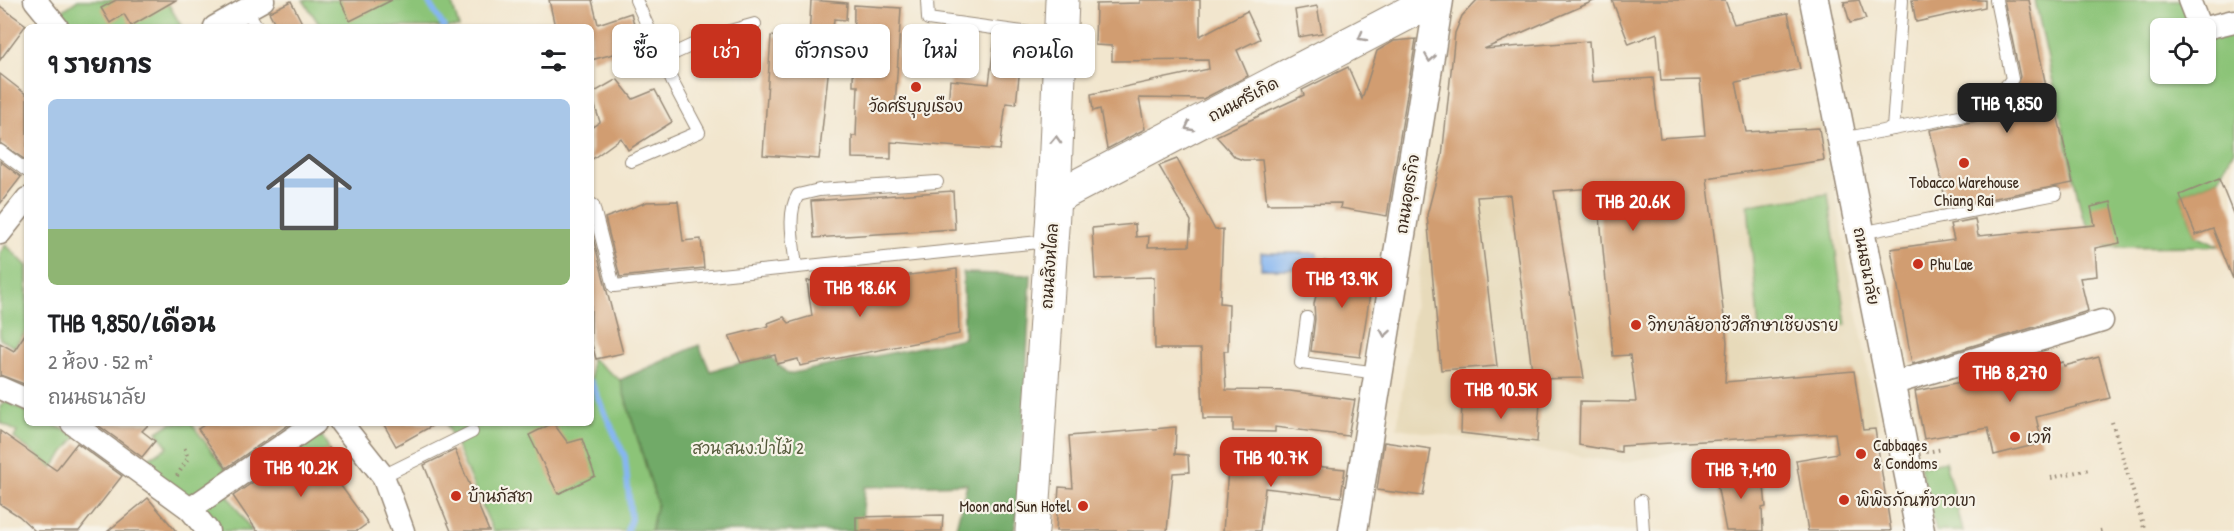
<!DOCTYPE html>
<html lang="th">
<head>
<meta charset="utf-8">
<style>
	body { margin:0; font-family:"Patrick Hand","Playpen Sans Thai",sans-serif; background:#f2f2f2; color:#202124; height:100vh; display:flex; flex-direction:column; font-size:22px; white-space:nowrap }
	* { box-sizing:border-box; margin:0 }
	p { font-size:20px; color:#757577 }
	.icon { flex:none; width:33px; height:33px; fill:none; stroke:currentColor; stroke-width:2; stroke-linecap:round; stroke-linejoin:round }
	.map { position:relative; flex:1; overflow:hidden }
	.drawer { position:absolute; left:24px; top:24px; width:570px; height:402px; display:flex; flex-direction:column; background:#fff; border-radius:9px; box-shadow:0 2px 4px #0004 }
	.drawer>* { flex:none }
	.hud { position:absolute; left:612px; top:24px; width:570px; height:54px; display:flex; gap:12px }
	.controls { position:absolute; left:2150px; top:18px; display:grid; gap:12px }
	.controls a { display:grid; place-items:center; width:66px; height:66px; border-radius:9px; background:#fff; box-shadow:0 2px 4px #0004; font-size:30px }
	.price { position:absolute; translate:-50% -51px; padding:0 14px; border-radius:12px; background:#c8321e; color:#fff; font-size:20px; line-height:39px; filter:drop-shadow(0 2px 3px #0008) }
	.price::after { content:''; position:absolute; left:50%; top:36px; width:18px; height:14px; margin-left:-9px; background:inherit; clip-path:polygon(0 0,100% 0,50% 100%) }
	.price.current { background:#222; color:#fff }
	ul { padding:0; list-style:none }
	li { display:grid; align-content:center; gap:12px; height:318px; padding:0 24px }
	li+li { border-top:2px solid #e0e0e0 }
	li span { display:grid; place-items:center; height:186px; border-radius:9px; color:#555 }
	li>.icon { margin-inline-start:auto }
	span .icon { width:108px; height:108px; fill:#fffc; stroke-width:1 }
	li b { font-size:26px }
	h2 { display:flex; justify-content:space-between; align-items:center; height:72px; padding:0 24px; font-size:26px }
	.tag { padding:0 21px; border-radius:9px; background:#fff; box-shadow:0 2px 4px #0004; font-size:21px; line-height:54px }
	.tag.current { background:#c8321e; color:#fff }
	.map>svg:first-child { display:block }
	.built { fill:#e7daba }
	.green { fill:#8cc478; stroke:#64774b; stroke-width:1.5 }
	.forest { fill:#71aa68; stroke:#566a43; stroke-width:1.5 }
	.water { fill:#86b6f1; stroke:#607088; stroke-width:1.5 }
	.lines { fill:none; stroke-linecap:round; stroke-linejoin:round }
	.stream { stroke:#86b6f1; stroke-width:6 }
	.building { fill:#d19d71 }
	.service-casing { stroke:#968876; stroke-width:14 }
	.minor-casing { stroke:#968876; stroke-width:25 }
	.tertiary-casing { stroke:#968876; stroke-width:31 }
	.secondary-casing { stroke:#968876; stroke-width:35 }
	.path { stroke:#968876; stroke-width:4; stroke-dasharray:1.5 4.5; stroke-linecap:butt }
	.service { stroke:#fff; stroke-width:12 }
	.minor { stroke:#fff; stroke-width:22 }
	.tertiary { stroke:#fff; stroke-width:28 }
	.secondary { stroke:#fff; stroke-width:33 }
	.oneway { stroke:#a79f9a }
	.poi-dot { fill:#c8321e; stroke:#f7f3e8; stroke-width:2 }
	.labels { text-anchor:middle; stroke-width:4.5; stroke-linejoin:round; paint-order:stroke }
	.street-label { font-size:16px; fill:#3b2a1e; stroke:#f7f3e8 }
	.poi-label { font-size:16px; fill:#3b2a1e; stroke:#f7f3e8; text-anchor:start }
	.park-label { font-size:16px; fill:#535839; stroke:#f7f3e8 }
</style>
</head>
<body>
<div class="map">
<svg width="2234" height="531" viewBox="0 0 2234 531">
	<rect width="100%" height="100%" fill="#f7f3e8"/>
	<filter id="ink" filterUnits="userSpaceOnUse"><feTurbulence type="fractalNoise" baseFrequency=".0167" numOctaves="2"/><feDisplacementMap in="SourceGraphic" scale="12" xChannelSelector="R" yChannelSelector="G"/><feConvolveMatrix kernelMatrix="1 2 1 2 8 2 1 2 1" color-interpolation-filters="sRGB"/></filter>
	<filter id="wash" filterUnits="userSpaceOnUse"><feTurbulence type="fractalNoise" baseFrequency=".008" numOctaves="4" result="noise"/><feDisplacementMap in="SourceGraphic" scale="24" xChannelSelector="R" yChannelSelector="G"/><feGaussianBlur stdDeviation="1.35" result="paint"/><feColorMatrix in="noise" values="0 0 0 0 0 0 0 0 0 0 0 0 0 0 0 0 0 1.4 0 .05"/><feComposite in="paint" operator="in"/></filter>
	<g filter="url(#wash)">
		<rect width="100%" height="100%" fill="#f2e6ce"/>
		<polygon class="built" points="1822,121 1879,429 1727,441 1623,463 1397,428 1434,172 1443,153 1704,135"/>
		<g class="green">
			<polygon points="78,0 166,0 182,27 69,27 59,13"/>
			<polygon points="303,0 451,0 459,27 321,27"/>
			<polygon points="2035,0 2189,0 2200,28 2160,28 2160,74 2205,74 2205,28 2234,21 2234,150 2219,179 2180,195 2196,235 2220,246 2100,247 2082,215"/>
			<polygon points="1828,194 1846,325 1759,331 1748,205"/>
			<polygon points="6,245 27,266 27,330 14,347 0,339 0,253"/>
			<polygon points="591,358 620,380 657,503 651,531 493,531 446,423 591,423"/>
			<polygon points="5,401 27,412 27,423 50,423 77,436 53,467 14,438 17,432 0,422 0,407"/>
			<polygon points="171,423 191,423 228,473 188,501 145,460 168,447 157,432"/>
			<polygon points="317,428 329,448 298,468 285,448"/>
			<polygon points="1945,461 1963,531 1936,531 1920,466"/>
			<polygon points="225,491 252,531 214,531 196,511"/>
		</g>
		<polygon class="forest" points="963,273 1031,275 1020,497 1014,531 955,531 967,484 865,487 861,531 651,531 657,503 620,380 699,345 710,371 770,356 788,374 964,338"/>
		<rect class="water" x="1261" y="253" width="56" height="16"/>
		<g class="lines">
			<g class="stream">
				<polyline points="427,0 444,27"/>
				<polyline points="591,382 625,457 631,519 627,531"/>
			</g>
		</g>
		<g id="blocks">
			<g class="building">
				<polygon points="116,0 176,0 131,26 124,14 110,23 101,8"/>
				<polygon points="340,0 392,0 350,21"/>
				<polygon points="549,0 592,0 598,24 631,13 640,47 591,60 591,27 555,27"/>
				<polygon points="811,0 847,3 846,20 834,19 819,159 763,155 771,36 809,40"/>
				<polygon points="1140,0 1200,0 1200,36 1247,11 1260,39 1237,50 1248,76 1203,99 1139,98 1145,129 1107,149 1100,109 1093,111 1091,94 1209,69 1208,60 1112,61 1112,46 1095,45 1096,4 1140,3"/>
				<polygon points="1477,0 1596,0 1484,49 1589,41 1592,82 1653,78 1660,138 1705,135 1700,80 1661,81 1657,33 1629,44 1612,0 1725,0 1734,24 1788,13 1800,69 1736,82 1746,132 1819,128 1824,160 1707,178 1727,342 1725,382 1854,371 1863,430 1875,429 1891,531 1808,531 1796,460 1838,453 1835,433 1621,446 1621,452 1579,445 1580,401 1636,402 1630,355 1613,356 1598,196 1594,197 1593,188 1554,191 1584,378 1533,379 1510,195 1477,197 1497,366 1441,370 1427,215 1442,157 1455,33 1462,16"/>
				<polygon points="1859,0 1866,19 1850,23 1844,2"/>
				<polygon points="1912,0 1985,0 1985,7 1916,22"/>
				<polygon points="2004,0 2029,0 2049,102 2054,101 2073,183 1947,207 1930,130 1987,119 1993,114 2018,109 2014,89 2020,77"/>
				<polygon points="291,1 304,27 277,27 269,12"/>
				<polygon points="854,5 901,8 895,108 940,110 939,108 948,108 950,80 989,84 995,37 1023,40 1016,104 1006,103 1000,150 891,142 891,159 852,158 852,136 856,136 858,86 853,86"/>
				<polygon points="0,6 26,25 0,60"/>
				<polygon points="1317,6 1322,33 1299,37 1295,10"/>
				<polygon points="1416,39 1387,216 1340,208 1341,203 1267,204 1262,160 1243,160 1235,157 1216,136 1304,95 1302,90 1348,67 1362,99 1377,51 1394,41"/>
				<polygon points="0,74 27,95 27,161 0,143"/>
				<polygon points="617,79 633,99 655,90 672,122 628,150 621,138 591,160 591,128 600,122 591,94"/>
				<polygon points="1177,159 1215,230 1223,229 1220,303 1229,304 1228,351 1224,351 1226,390 1290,391 1355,400 1348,436 1275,427 1275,432 1233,431 1233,419 1203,419 1201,349 1155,349 1154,277 1095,279 1092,228 1135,224 1136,237 1149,236 1148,247 1189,246 1191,221 1159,166"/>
				<polygon points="0,161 21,177 0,204"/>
				<polygon points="2219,179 2234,216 2233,279 2213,229 2196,235 2180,195"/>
				<polygon points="953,191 955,229 814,238 811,201"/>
				<polygon points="678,201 683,241 701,239 704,268 620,277 605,218 647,202"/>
				<polygon points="2111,202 2120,243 2095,248 2097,276 2080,278 2088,311 1912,364 1891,249 1954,240 1950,224 1975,219 1978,236 2095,225 2091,207"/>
				<polygon points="591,230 623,353 596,359 591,341"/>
				<polygon points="1324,261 1374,269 1360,357 1311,351 1315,319 1314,304"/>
				<polygon points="957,269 959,334 800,366 798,359 777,364 775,355 741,363 729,336 769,326 768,323 784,317 789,323 812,316 807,281 894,272 894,277"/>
				<polygon points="27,331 27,385 0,375 0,343 14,351"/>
				<polygon points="2099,357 2110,398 2036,417 2042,443 1994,455 1988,428 1924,439 1915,391 1971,380 1972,384 2063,362 2064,366"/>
				<polygon points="1462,400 1540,403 1537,442 1461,433"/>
				<polygon points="95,423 150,423 142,431 155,441 142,457"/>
				<polygon points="207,423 291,423 226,468 198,429"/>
				<polygon points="383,423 437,423 396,446"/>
				<polygon points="553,423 568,443 582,439 595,476 558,494 529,435"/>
				<polygon points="1176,427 1175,454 1188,455 1189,472 1173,473 1167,531 1056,531 1059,487 1073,488 1069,436"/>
				<polygon points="0,431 56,470 77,443 122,476 79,531 35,531 19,516 0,504"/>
				<polygon points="1384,442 1431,449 1423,496 1377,490"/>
				<polygon points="329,448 347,476 338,482 368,523 357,531 257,531 233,496 291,456 298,468"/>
				<polygon points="455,450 489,531 451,531 424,465"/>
				<polygon points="1229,458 1345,469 1341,497 1265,488 1260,531 1223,531"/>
				<polygon points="1747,468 1749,479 1763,476 1766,507 1762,508 1763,531 1726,531 1715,474"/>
				<polygon points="148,498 176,531 108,531"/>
				<polygon points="943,515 942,531 856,531 856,517"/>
			</g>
		</g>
	</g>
	<g filter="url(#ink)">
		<use href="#blocks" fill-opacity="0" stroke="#968876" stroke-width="1.5"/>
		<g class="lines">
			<g class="service-casing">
				<g id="service">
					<polyline points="927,0 928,19 1059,37"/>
					<polyline points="246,9 257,27"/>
					<polyline points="662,59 712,36 755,24"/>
					<polyline points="1893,129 1902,0"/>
					<polyline points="1842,139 1985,111 2012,79 1996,0"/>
					<polyline points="0,151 27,171"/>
					<polyline points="631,161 699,132 673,83 636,0"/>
					<polyline points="593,205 614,286 1049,241"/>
					<polyline points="1861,233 2056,194"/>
					<path d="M796,267C794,245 786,214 798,195L819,190L937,182"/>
					<polyline points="1307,318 1301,363 1378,373"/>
					<polyline points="383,476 472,432"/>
					<polyline points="1641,501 1643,531"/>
				</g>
			</g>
			<g class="minor-casing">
				<g id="minor">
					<polyline points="35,0 57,27"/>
					<polyline points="2189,0 2200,28"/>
					<polyline points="215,27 263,0"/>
					<polyline points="2205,28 2234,21"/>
					<polyline points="0,233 27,199"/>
					<polyline points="1891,384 2102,321"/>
					<polyline points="0,388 27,400"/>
					<polyline points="72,423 190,509 208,531"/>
					<polyline points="341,423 383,476 403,531"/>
					<polyline points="190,509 315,423"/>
				</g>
			</g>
			<g class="tertiary-casing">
				<g id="tertiary">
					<polyline points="1814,0 1920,531"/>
					<polyline points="1353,531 1439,0"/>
				</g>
			</g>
			<g class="secondary-casing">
				<g id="secondary">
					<polyline points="1054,198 1433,0"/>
					<polyline points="1032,531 1054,198 1062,0"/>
				</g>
			</g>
			<g class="path">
				<polyline points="2112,422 2145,531"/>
				<polyline points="1926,452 1943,449"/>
				<polyline points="177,476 188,458 183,444"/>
				<polyline points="2051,478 2089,469"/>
				<polyline points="2100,531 2105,530"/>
			</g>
			<use href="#service" class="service"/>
			<use href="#minor" class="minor"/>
			<use href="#tertiary" class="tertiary"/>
			<use href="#secondary" class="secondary"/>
		</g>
		<defs><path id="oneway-chevron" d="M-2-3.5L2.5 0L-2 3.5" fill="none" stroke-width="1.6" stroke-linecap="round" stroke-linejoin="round" transform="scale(1.5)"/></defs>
		<g class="oneway">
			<use href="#oneway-chevron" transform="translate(1362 37) rotate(152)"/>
			<use href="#oneway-chevron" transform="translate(1430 58) rotate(99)"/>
			<use href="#oneway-chevron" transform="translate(1189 127) rotate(152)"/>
			<use href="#oneway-chevron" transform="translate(1056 140) rotate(-88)"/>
			<use href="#oneway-chevron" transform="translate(1385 333) rotate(99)"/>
		</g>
	</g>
	<g class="poi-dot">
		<circle cx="916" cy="87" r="6"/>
		<circle cx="1964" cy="163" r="6"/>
		<circle cx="1918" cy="264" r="6"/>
		<circle cx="1636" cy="325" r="6"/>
		<circle cx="2015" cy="437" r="6"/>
		<circle cx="1861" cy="454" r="6"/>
		<circle cx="456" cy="496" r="6"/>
		<circle cx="1844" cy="500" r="6"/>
		<circle cx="1083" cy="506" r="6"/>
	</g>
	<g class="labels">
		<g class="street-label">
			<text transform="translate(1243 99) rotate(-28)" y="6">ถนนศรีเกิด</text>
			<text transform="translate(1407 194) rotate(-81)" y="6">ถนนอุตรกิจ</text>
			<text transform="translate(1049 266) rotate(-86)" y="6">ถนนสิงหไคล</text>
			<text transform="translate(1867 266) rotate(79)" y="6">ถนนธนาลัย</text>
		</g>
		<g class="poi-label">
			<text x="916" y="112" text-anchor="middle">วัดศรีบุญเรือง</text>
			<text x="1964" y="188" text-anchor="middle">Tobacco Warehouse<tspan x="1964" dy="18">Chiang Rai</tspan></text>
			<text x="1930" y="270">Phu Lae</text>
			<text x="1648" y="331">วิทยาลัยอาชีวศึกษาเชียงราย</text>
			<text x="2027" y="443">เวที</text>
			<text x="1873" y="451">Cabbages<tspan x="1873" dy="18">&amp; Condoms</tspan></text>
			<text x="468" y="502">บ้านภัสชา</text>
			<text x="1856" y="506">พิพิธภัณฑ์ชาวเขา</text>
			<text x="1071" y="512" text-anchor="end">Moon and Sun Hotel</text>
		</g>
		<g class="park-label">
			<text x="748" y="454">สวน สนง.ป่าไม้ 2</text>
		</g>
	</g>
</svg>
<div class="controls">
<a><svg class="icon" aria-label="locate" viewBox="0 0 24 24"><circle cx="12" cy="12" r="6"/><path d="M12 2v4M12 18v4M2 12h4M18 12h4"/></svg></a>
</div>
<b class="price current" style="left:2007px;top:134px">THB 9,850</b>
<b class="price" style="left:1633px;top:232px">THB 20.6K</b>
<b class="price" style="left:1342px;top:309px">THB 13.9K</b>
<b class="price" style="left:860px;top:318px">THB 18.6K</b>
<b class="price" style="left:2010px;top:403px">THB 8,270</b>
<b class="price" style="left:1501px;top:420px">THB 10.5K</b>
<b class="price" style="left:1271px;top:488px">THB 10.7K</b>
<b class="price" style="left:301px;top:498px">THB 10.2K</b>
<b class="price" style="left:1741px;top:500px">THB 7,410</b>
<div class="hud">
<a class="tag">ซื้อ</a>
<a class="tag current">เช่า</a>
<a class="tag">ตัวกรอง</a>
<a class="tag">ใหม่</a>
<a class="tag">คอนโด</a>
</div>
<section class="drawer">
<h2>9 รายการ<svg class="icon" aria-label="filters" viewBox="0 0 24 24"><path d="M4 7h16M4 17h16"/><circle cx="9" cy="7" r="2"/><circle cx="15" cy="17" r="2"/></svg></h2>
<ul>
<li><span style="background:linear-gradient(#a9c7e8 70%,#8fb573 0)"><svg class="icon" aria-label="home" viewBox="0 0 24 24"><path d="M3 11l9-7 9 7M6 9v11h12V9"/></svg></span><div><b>THB 9,850/เดือน</b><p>2 ห้อง · 52 m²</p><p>ถนนธนาลัย</p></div></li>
</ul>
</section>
</div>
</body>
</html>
